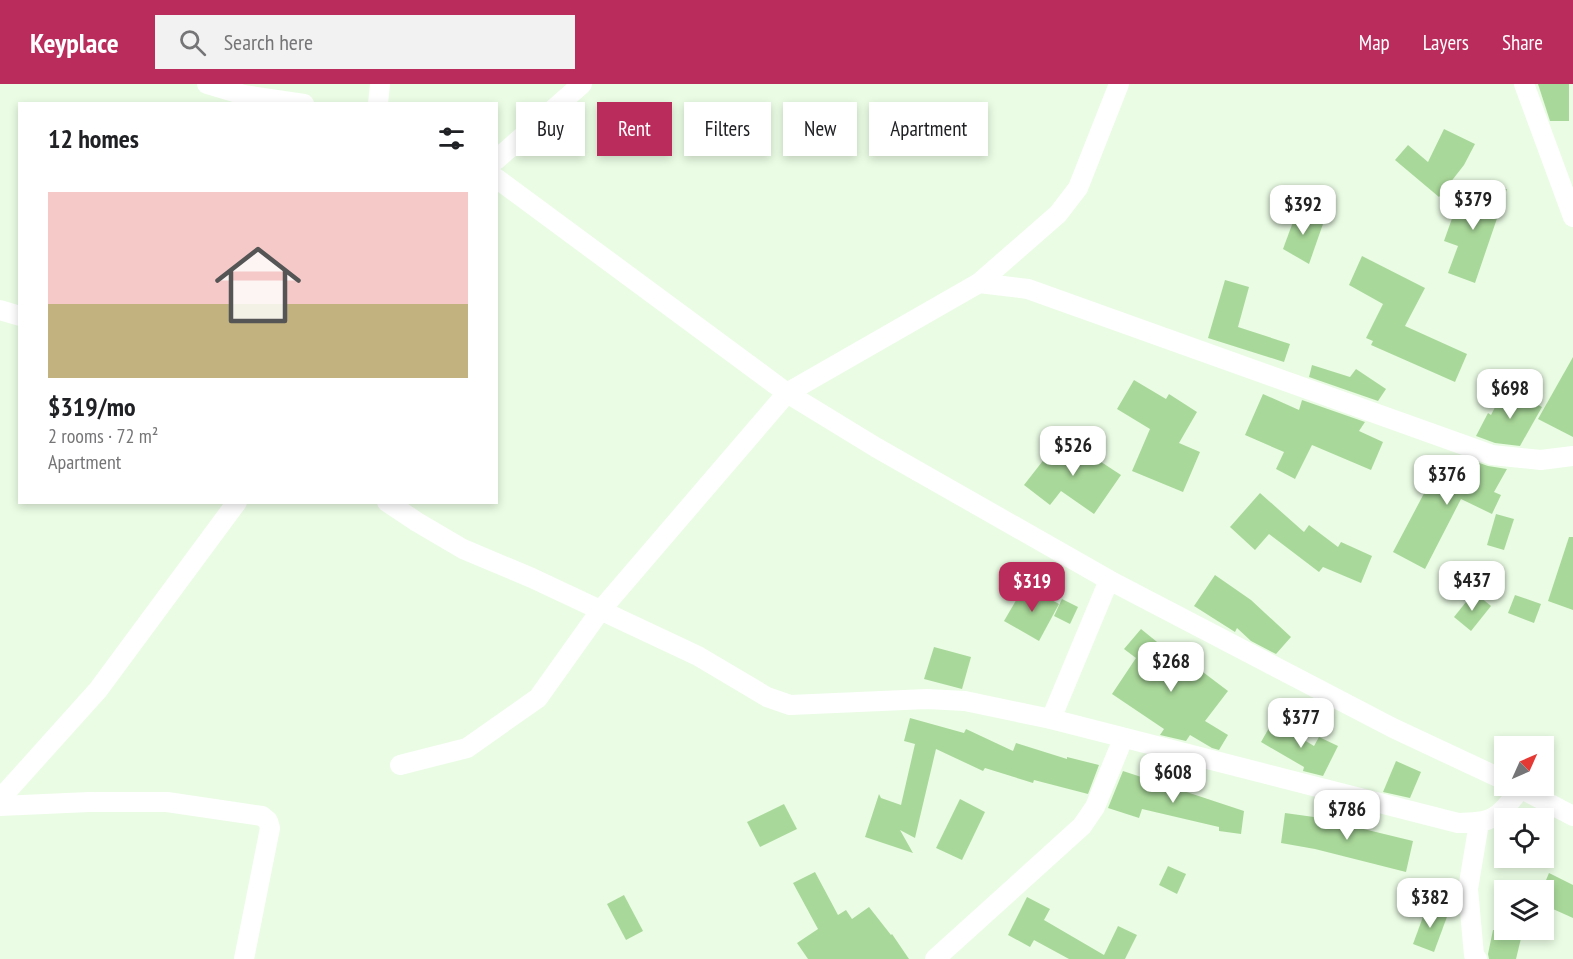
<!DOCTYPE html>
<html lang="en">
<head>
<meta charset="utf-8">
<style>
	body { margin:0; font-family:"PT Sans Narrow",sans-serif; background:#f2f2f2; color:#202124; height:100vh; display:flex; flex-direction:column; font-size:22px; white-space:nowrap }
	* { box-sizing:border-box; margin:0 }
	p { font-size:20px; color:#757577 }
	.icon { flex:none; width:33px; height:33px; fill:none; stroke:currentColor; stroke-width:2; stroke-linecap:round; stroke-linejoin:round }
	.map { position:relative; flex:1; overflow:hidden }
	.side { position:absolute; left:18px; top:18px; width:480px; height:402px; display:flex; flex-direction:column; background:#fff; border-radius:0px; box-shadow:0 3px 9px #0003 }
	.side>* { flex:none }
	.hud { position:absolute; left:516px; top:18px; width:570px; height:54px; display:flex; gap:12px }
	.needle { width:39px; rotate:45deg }
	.tools { position:absolute; left:1494px; top:652px; display:grid; gap:12px }
	.tools a { display:grid; place-items:center; width:60px; height:60px; border-radius:0px; background:#fff; box-shadow:0 3px 9px #0003; font-size:30px }
	.price { position:absolute; translate:-50% -51px; padding:0 14px; border-radius:12px; background:#fff; color:#222; font-size:20px; line-height:39px; filter:drop-shadow(0 2px 3px #0008) }
	.price::after { content:''; position:absolute; left:50%; top:36px; width:18px; height:14px; margin-left:-9px; background:inherit; clip-path:polygon(0 0,100% 0,50% 100%) }
	.price.current { background:#ba2c5c; color:#fff }
	ul { padding:0; list-style:none }
	li { display:grid; align-content:center; gap:12px; height:318px; padding:0 30px }
	li span { display:grid; place-items:center; height:186px; border-radius:0px; color:#555 }
	li>.icon { margin-inline-start:auto }
	span .icon { width:108px; height:108px; fill:#fffc; stroke-width:1 }
	li b { font-size:26px }
	h2 { display:flex; justify-content:space-between; align-items:center; height:72px; padding:0 30px; font-size:26px }
	.pill { padding:0 21px; border-radius:0px; background:#fff; box-shadow:0 3px 9px #0003; font-size:21px; line-height:54px }
	.pill.current { background:#ba2c5c; color:#fff }
	header { display:flex; align-items:center; gap:36px; box-sizing:border-box; height:84px; padding:0 30px; background:#ba2c5c; color:#fff }
	header strong { font-size:28px }
	nav { display:flex; gap:33px; margin-inline-start:auto; font-size:21px }
	.search { width:420px; height:54px; background:#f2f2f2; display:flex; align-items:center; gap:15px; box-sizing:border-box; padding:0 21px; border-radius:0px; color:#757577; font-size:22px }
	.map>svg:first-child { display:block }
	.building { fill:#a9d99a }
	.lines { fill:none; stroke-linecap:round; stroke-linejoin:round }
	.street { stroke:#fff; stroke-width:20 }
</style>
</head>
<body>
<header>
<strong>Keyplace</strong>
<div class="search"><svg class="icon" aria-label="search" viewBox="0 0 24 24"><circle cx="10" cy="10" r="6"/><path d="M15 15l6 6"/></svg>Search here</div>
<nav><a>Map</a><a>Layers</a><a>Share</a></nav>
</header>
<div class="map">
<svg width="1573" height="875" viewBox="0 0 1573 875">
	<rect width="100%" height="100%" fill="#eafce4"/>
	<g class="building">
		<polygon points="1538,0 1569,0 1569,37 1550,37"/>
		<polygon points="1444,45 1475,60 1464,81 1439,113 1395,76 1408,61 1428,78"/>
		<polygon points="1507,105 1475,199 1448,189 1458,162 1444,157 1461,109"/>
		<polygon points="1297,127 1324,137 1309,180 1283,165"/>
		<polygon points="1362,172 1425,204 1405,242 1467,270 1455,298 1371,261 1373,257 1366,254 1383,220 1349,201"/>
		<polygon points="1225,196 1249,203 1238,243 1290,260 1284,278 1208,254"/>
		<polygon points="1573,273 1573,353 1538,335"/>
		<polygon points="1312,281 1350,293 1356,285 1386,305 1378,317 1309,293"/>
		<polygon points="1134,296 1166,315 1169,310 1197,328 1179,359 1200,368 1183,408 1132,387 1150,345 1117,325"/>
		<polygon points="1505,304 1542,323 1520,362 1495,359 1476,352 1488,329 1491,331"/>
		<polygon points="1263,310 1299,326 1302,316 1365,338 1359,347 1383,358 1371,386 1312,361 1295,395 1276,385 1284,368 1245,351"/>
		<polygon points="1063,351 1091,373 1092,372 1121,391 1094,430 1061,407 1050,421 1024,401"/>
		<polygon points="1465,374 1488,382 1507,385 1494,408 1501,411 1492,430 1461,415 1425,485 1393,468 1429,400 1424,397 1432,380 1456,391"/>
		<polygon points="1260,409 1304,448 1309,441 1338,463 1341,458 1372,472 1361,499 1323,483 1319,488 1269,450 1255,466 1230,443"/>
		<polygon points="1496,430 1514,435 1504,466 1487,461"/>
		<polygon points="1569,453 1573,453 1573,526 1548,517"/>
		<polygon points="1215,491 1251,516 1291,553 1276,570 1251,557 1237,544 1235,548 1194,522"/>
		<polygon points="1025,501 1059,520 1039,557 1004,537"/>
		<polygon points="1474,508 1491,522 1471,547 1454,533"/>
		<polygon points="1515,511 1541,520 1534,539 1508,529"/>
		<polygon points="1062,515 1078,523 1070,540 1054,532"/>
		<polygon points="1141,545 1188,583 1191,579 1228,607 1205,637 1228,651 1219,666 1212,664 1190,651 1186,657 1160,651 1164,645 1112,610 1136,574 1124,565"/>
		<polygon points="934,563 971,573 962,605 924,595"/>
		<polygon points="910,634 964,649 966,645 1013,667 1016,659 1067,675 1067,673 1099,681 1088,710 1034,696 1033,699 985,684 983,687 936,665 915,754 900,746 913,769 865,753 879,710 881,714 901,721 915,660 904,657"/>
		<polygon points="1273,637 1314,662 1319,653 1338,662 1323,692 1303,687 1304,683 1261,658"/>
		<polygon points="1396,677 1421,688 1410,714 1383,708"/>
		<polygon points="1123,687 1244,727 1241,750 1219,747 1219,743 1142,725 1139,734 1108,724"/>
		<polygon points="960,715 985,728 962,776 936,764"/>
		<polygon points="784,720 797,745 760,763 747,738"/>
		<polygon points="1285,729 1314,733 1413,757 1406,788 1315,765 1281,759"/>
		<polygon points="1168,782 1186,790 1177,810 1159,801"/>
		<polygon points="815,788 838,831 846,826 852,835 869,823 891,851 892,850 909,875 808,875 797,859 818,845 793,799"/>
		<polygon points="1549,789 1573,801 1573,834 1544,821 1544,801"/>
		<polygon points="624,811 643,847 626,856 607,820"/>
		<polygon points="1027,813 1050,825 1044,836 1104,871 1118,842 1137,851 1125,875 1069,875 1034,856 1030,863 1008,851"/>
		<polygon points="1427,822 1448,830 1434,868 1413,860"/>
		<polygon points="1493,846 1523,846 1516,875 1489,875 1488,870"/>
	</g>
	<g class="lines">
		<g class="street">
			<polyline points="207,0 244,11 304,20"/>
			<polyline points="1524,0 1573,133"/>
			<polyline points="378,20 380,0"/>
			<polyline points="496,76 582,0"/>
			<polyline points="496,94 787,309 877,364 1109,496 1393,644 1504,696"/>
			<polyline points="979,199 1028,205 1492,371 1541,376 1573,372"/>
			<polyline points="0,226 20,232"/>
			<path d="M387,418L417,438L463,465L532,494L698,572L767,613L790,621L927,615L965,617L1051,635L1458,739C1496,739 1498,733 1521,704"/>
			<polyline points="1051,635 1109,496"/>
			<polyline points="400,681 467,664 538,614 600,527 787,309 979,199 1058,130 1078,104 1119,0"/>
			<polyline points="1516,702 1573,732"/>
			<polyline points="0,715 98,606 237,418"/>
			<polyline points="0,722 89,718 167,718 262,732 268,737 270,744 244,875"/>
			<polyline points="935,875 1082,742 1095,723 1123,655"/>
			<polyline points="1477,875 1474,871 1468,805 1479,739"/>
		</g>
	</g>
</svg>
<div class="tools">
<a><svg class="needle" viewBox="-14 -14 28 28"><path d="M0-13l5 13h-10z" fill="#e53935"/><path d="M0 13l5-13h-10z" fill="#757577"/></svg></a>
<a><svg class="icon" aria-label="locate" viewBox="0 0 24 24"><circle cx="12" cy="12" r="6"/><path d="M12 2v4M12 18v4M2 12h4M18 12h4"/></svg></a>
<a><svg class="icon" aria-label="layers" viewBox="0 0 24 24"><path d="M12 4l9 5-9 5-9-5zM3 14l9 5 9-5"/></svg></a>
</div>
<b class="price" style="left:1473px;top:147px">$379</b>
<b class="price" style="left:1303px;top:152px">$392</b>
<b class="price" style="left:1510px;top:336px">$698</b>
<b class="price" style="left:1073px;top:393px">$526</b>
<b class="price" style="left:1447px;top:422px">$376</b>
<b class="price" style="left:1472px;top:528px">$437</b>
<b class="price current" style="left:1032px;top:529px">$319</b>
<b class="price" style="left:1171px;top:609px">$268</b>
<b class="price" style="left:1301px;top:665px">$377</b>
<b class="price" style="left:1173px;top:720px">$608</b>
<b class="price" style="left:1347px;top:757px">$786</b>
<b class="price" style="left:1430px;top:845px">$382</b>
<div class="hud">
<a class="pill">Buy</a>
<a class="pill current">Rent</a>
<a class="pill">Filters</a>
<a class="pill">New</a>
<a class="pill">Apartment</a>
</div>
<section class="side">
<h2>12 homes<svg class="icon" aria-label="filters" viewBox="0 0 24 24"><path d="M4 7h16M4 17h16"/><circle cx="9" cy="7" r="2"/><circle cx="15" cy="17" r="2"/></svg></h2>
<ul>
<li><span style="background:linear-gradient(#f6c9c9 60%,#c2b280 0)"><svg class="icon" aria-label="home" viewBox="0 0 24 24"><path d="M3 11l9-7 9 7M6 9v11h12V9"/></svg></span><div><b>$319/mo</b><p>2 rooms · 72 m²</p><p>Apartment</p></div></li>
</ul>
</section>
</div>
</body>
</html>
